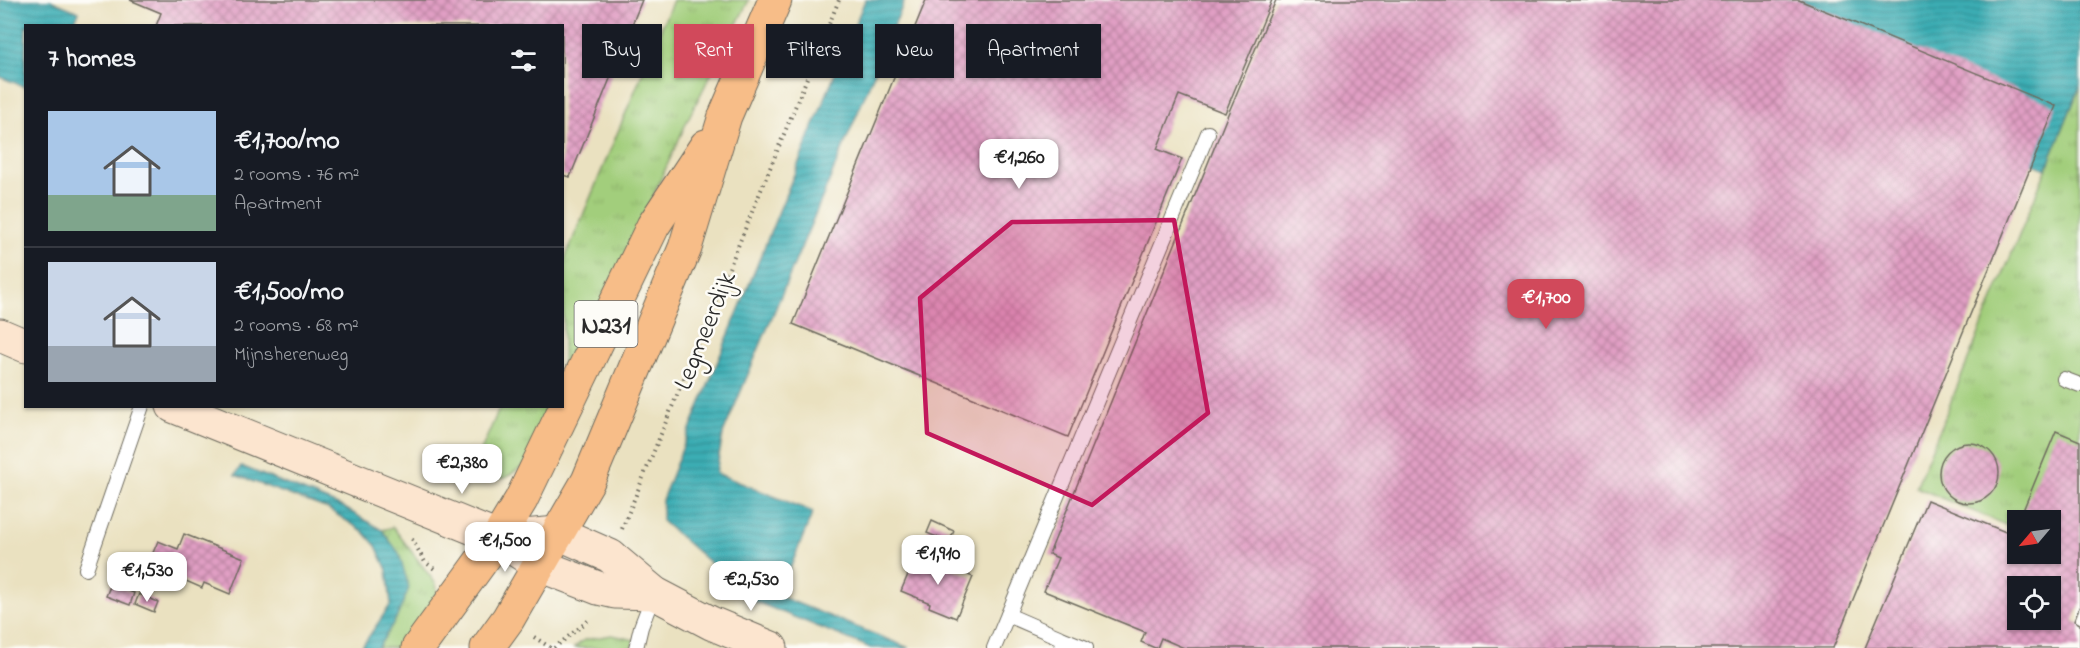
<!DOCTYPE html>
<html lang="en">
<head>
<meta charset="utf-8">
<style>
	body { margin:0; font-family:"Indie Flower",sans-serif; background:#242831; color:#f1f3f6; height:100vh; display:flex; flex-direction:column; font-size:22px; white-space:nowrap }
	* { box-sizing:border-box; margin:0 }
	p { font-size:20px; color:#9ea1a6 }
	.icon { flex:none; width:33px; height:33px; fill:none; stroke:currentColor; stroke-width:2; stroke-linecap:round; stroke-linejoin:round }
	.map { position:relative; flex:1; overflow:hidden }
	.details { position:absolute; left:24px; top:24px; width:540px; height:384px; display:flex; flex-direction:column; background:#171b24; border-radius:0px; box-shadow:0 2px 4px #0004 }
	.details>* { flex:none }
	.banner { position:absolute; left:582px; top:24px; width:570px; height:54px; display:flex; gap:12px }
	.needle { width:39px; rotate:241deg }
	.buttons { position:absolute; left:2007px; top:510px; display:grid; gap:12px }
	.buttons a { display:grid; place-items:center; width:54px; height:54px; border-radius:0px; background:#171b24; box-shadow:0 2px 4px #0004; font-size:30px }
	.price { position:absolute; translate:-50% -51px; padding:0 14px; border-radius:12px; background:#fff; color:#222; font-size:20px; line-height:39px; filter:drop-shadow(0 2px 3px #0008) }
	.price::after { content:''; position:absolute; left:50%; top:36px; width:18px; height:14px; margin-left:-9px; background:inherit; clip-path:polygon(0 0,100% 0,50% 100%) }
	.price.on { background:#d1495b; color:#fff }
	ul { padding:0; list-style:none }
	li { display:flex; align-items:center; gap:18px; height:150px; padding:0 24px }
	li+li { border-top:2px solid #363941 }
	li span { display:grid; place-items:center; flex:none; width:168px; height:120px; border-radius:0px; color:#555 }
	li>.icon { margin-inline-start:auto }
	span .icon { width:72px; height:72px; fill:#fffc; stroke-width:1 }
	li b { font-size:26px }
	h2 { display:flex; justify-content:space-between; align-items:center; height:72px; padding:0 24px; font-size:26px }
	.tag { padding:0 21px; border-radius:0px; background:#171b24; box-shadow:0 2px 4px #0004; font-size:21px; line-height:54px }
	.tag.on { background:#d1495b; color:#fff }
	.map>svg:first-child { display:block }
	.grass { fill:url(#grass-tufts); stroke:#667c53; stroke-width:1.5 }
	.water { fill:url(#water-rules); stroke:#336c70; stroke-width:1.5 }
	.building { fill:url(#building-cross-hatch); fill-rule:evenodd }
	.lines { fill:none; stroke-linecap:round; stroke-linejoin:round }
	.lane-casing { stroke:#6e6b5f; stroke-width:16 }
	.secondary-casing { stroke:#6e6b5f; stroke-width:35 }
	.primary-casing { stroke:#6e6b5f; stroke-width:35 }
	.path { stroke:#6e6b5f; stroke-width:4; stroke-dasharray:1.5 4.5; stroke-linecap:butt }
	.lane { stroke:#fff; stroke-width:14 }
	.secondary { stroke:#fce5cf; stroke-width:33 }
	.primary { stroke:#f7bd88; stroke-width:33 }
	.marked { fill:#c2185b; fill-opacity:0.2; stroke:#c2185b; stroke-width:4.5; stroke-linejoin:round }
	.labels { text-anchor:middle; stroke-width:5; stroke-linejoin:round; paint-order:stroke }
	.shield { fill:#fdfcf7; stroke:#6a6a68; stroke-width:1.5 }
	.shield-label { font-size:26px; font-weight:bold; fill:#2b2b2b }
	.street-label { font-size:27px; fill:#2b2b2b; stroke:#fdfcf7 }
</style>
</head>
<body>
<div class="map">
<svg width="2080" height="648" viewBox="0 0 2080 648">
	<defs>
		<pattern id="grass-tufts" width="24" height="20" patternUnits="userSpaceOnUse" patternTransform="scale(1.5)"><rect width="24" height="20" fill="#a2ce7b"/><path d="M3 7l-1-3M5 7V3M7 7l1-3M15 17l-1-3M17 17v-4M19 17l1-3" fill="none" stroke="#8cb16a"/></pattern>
		<pattern id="water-rules" width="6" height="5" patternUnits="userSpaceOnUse" patternTransform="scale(1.5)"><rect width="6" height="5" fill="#3badb4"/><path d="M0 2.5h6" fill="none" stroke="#328d93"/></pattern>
		<pattern id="building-cross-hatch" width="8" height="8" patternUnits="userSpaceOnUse" patternTransform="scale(1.5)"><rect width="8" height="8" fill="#e19fc4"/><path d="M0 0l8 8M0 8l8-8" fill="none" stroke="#b7829f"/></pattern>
	</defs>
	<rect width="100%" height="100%" fill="#fdfcf7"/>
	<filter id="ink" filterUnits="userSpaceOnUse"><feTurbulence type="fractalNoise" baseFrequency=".0167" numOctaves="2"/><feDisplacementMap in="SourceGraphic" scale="12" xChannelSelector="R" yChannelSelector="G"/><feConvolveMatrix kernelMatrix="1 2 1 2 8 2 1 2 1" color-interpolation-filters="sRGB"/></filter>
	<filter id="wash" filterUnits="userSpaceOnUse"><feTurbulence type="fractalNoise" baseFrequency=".008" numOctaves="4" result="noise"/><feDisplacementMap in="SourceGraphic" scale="24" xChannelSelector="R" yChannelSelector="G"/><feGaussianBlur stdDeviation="1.35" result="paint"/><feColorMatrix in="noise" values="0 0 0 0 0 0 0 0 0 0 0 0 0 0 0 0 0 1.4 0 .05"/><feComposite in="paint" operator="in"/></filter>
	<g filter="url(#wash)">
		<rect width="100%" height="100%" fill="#eae1c0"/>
		<g class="grass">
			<polygon points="673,0 749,0 689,117 563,395 563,263"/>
			<polygon points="2080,87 2080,557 2050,520 2018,520 2017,530 1916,487"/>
			<polygon points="500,407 557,407 530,462 505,478 489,479 472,471"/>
			<polygon points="393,527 436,584 439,604 408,648 378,648 397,617 399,554 382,530"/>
			<polygon points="612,635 635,640 631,648 574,648 584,640"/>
		</g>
		<g class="water">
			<polygon points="0,0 50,0 79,12 73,25 26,26 25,87 0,77"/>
			<polygon points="865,0 905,0 723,434 716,473 813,512 779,596 909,648 871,648 754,601 662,521 662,500 680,454"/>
			<polygon points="1649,0 2080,0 2080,86 2046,169 1647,5"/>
			<polygon points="241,466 343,507 382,530 399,553 409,588 397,617 378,648 361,648 391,604 387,570 376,546 363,531 328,509 235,475"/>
		</g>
		<g id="blocks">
			<g class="building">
				<polygon points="130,0 642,0 570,177 562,175 562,26 156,26 161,13"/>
				<polygon points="926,0 1272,0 1225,113 1179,95 1157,149 1182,159 1068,437 793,324"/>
				<polygon points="1276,0 1799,0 2056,106 1833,648 1184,648 1161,638 1157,648 1155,648 1141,642 1145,632 1044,591 1058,558 1049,554 1228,114"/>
				<path d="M2056,431L2080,441V605L2074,621L2080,624V648H1865L1927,500L2013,535L2018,525V554H2050V520H2019ZM2018,586H2050V620H2018Z"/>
				<circle cx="1969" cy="473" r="30"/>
				<polygon points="932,521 954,531 949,542 927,533"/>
				<polygon points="184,534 244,558 230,594 204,583 202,588 170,574 167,583 144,574 158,541 178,549"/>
				<polygon points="915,558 943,569 945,565 973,577 956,618 929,607 930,603 901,591"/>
				<polygon points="111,584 134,593 130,605 106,596"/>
				<polygon points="139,594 158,602 154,612 135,604"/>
			</g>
		</g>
	</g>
	<g filter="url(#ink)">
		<use href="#blocks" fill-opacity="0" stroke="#6e6b5f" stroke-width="1.5"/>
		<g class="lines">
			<g class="lane-casing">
				<g id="lane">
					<polyline points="2064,379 2080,385"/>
					<polyline points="86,569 142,406"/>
					<polyline points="1008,615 1061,638 1062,648"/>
					<polyline points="1061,638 1086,648"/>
					<polyline points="636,648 641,627 654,593"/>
					<polyline points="994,648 1208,133"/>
				</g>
			</g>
			<g class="secondary-casing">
				<g id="secondary">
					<polyline points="0,335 26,346"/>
					<polyline points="173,406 498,538 539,565 598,588 615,592 654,593"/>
					<polyline points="498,538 558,533 610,556 654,593 711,623 771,648"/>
				</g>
			</g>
			<g class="primary-casing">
				<g id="primary">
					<polyline points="418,648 498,538 521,500 653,226 706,146"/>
					<polyline points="487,648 508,619 588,481 685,248 725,116 775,0"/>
				</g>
			</g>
			<g class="path">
				<polyline points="622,529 839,0"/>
				<polyline points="412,539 425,562 436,570"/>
				<polyline points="534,637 551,648"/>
				<polyline points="554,648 589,620 589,617"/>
			</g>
			<use href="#lane" class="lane"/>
			<use href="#secondary" class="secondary"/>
			<use href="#primary" class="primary"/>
		</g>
	</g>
	<path class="marked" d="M1174,220L1208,413L1092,505L927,433L920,298L1012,222Z"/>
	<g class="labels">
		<rect class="shield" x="574.5" y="301" width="63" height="46" rx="4.5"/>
		<g class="shield-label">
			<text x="606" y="333">N231</text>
		</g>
		<g class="street-label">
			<text transform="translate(704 330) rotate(-68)" y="9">Legmeerdijk</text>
		</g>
	</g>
</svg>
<div class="buttons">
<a><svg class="needle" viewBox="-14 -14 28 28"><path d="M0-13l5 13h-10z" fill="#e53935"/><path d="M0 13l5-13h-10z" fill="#9ea1a6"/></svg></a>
<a><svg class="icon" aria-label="locate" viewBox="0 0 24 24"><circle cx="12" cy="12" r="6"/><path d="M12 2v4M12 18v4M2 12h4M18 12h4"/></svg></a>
</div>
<b class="price" style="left:1019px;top:190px">€1,260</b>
<b class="price on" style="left:1546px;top:330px">€1,700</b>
<b class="price" style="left:462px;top:495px">€2,380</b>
<b class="price" style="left:505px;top:573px">€1,500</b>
<b class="price" style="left:938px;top:586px">€1,910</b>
<b class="price" style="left:147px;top:603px">€1,530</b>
<b class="price" style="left:751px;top:612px">€2,530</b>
<div class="banner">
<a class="tag">Buy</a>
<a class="tag on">Rent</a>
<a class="tag">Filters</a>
<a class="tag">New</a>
<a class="tag">Apartment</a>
</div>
<section class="details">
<h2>7 homes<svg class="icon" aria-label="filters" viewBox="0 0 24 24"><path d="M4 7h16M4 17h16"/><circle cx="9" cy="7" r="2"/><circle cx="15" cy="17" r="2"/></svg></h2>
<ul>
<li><span style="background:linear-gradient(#a9c7e8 70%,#7fa58c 0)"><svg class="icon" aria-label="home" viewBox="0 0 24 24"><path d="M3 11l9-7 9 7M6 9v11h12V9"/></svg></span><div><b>€1,700/mo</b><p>2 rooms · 76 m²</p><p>Apartment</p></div></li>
<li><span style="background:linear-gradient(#c9d6e8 70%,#9aa5b1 0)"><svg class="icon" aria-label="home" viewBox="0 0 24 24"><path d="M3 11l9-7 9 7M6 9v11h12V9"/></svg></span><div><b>€1,500/mo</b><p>2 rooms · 68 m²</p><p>Mijnsherenweg</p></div></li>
</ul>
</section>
</div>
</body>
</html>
